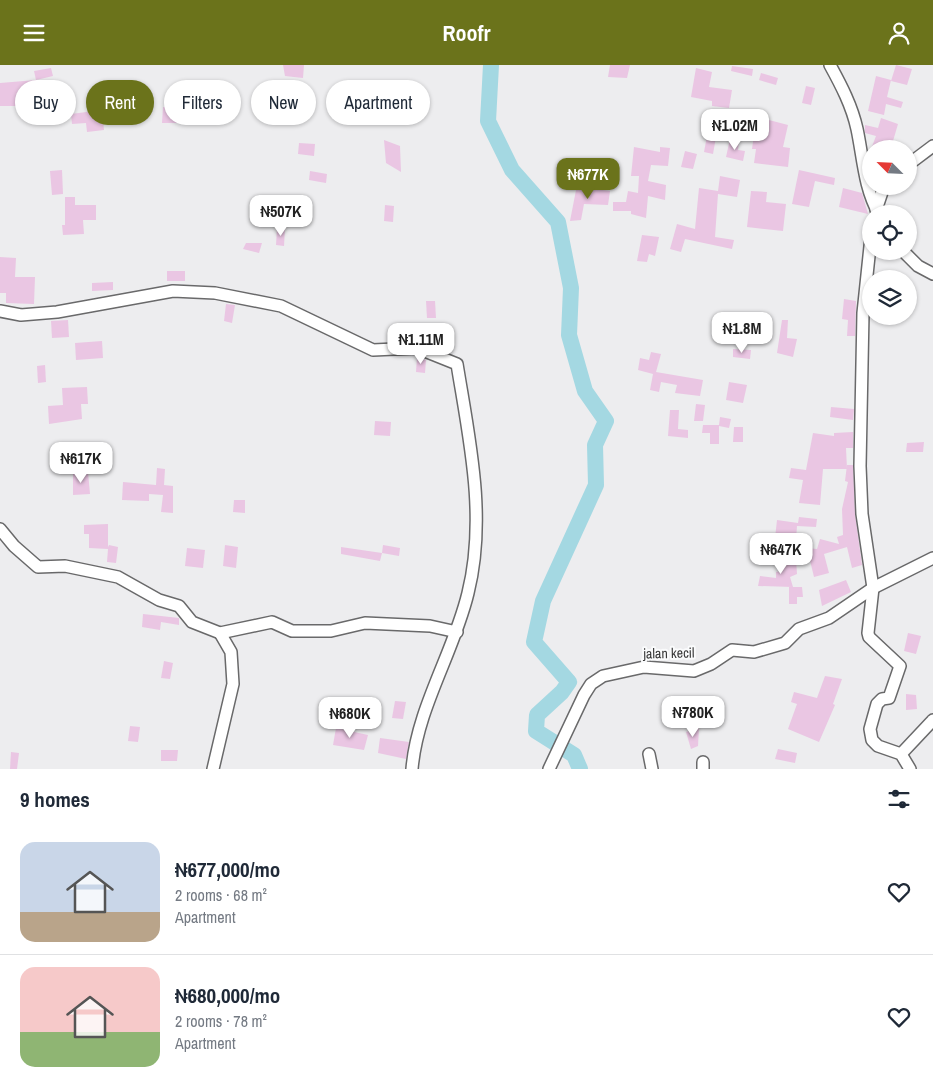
<!DOCTYPE html>
<html lang="en">
<head>
<meta charset="utf-8">
<style>
	body { margin:0; font-family:"Archivo Narrow",sans-serif; background:#f2f2f3; color:#1f2937; height:100vh; display:flex; flex-direction:column; font-size:19px; white-space:nowrap }
	* { box-sizing:border-box; margin:0 }
	p { font-size:16px; color:#747a83 }
	.icon { flex:none; width:28px; height:28px; fill:none; stroke:currentColor; stroke-width:2; stroke-linecap:round; stroke-linejoin:round }
	.map { position:relative; height:704px; overflow:hidden }
	.side { display:flex; flex-direction:column; background:#fff; flex:1 }
	.side>* { flex:none }
	.hud { position:absolute; left:15px; top:15px; width:500px; height:45px; display:flex; gap:10px }
	.needle { width:32px; rotate:294deg }
	.tools { position:absolute; left:862px; top:75px; display:grid; gap:10px }
	.tools a { display:grid; place-items:center; width:55px; height:55px; border-radius:50%; background:#fff; box-shadow:0 1px 4px #0004; font-size:25px }
	.price { position:absolute; translate:-50% -42px; padding:0 11px; border-radius:10px; background:#fff; color:#222; font-size:16px; line-height:32px; filter:drop-shadow(0 1px 2px #0008) }
	.price::after { content:''; position:absolute; left:50%; top:30px; width:15px; height:11px; margin-left:-8px; background:inherit; clip-path:polygon(0 0,100% 0,50% 100%) }
	.price.on { background:#6b731b; color:#fff }
	ul { padding:0; list-style:none }
	li { display:flex; align-items:center; gap:15px; height:125px; padding:0 20px }
	li+li { border-top:1px solid #e0e1e3 }
	li span { display:grid; place-items:center; flex:none; width:140px; height:100px; border-radius:15px; color:#555 }
	li>.icon { margin-inline-start:auto }
	span .icon { width:60px; height:60px; fill:#fffc; stroke-width:1 }
	li b { font-size:21px }
	h2 { display:flex; justify-content:space-between; align-items:center; height:60px; padding:0 20px; font-size:21px }
	.chip { padding:0 18px; border-radius:22px; background:#fff; box-shadow:0 1px 4px #0004; font-size:18px; line-height:45px }
	.chip.on { background:#6b731b; color:#fff }
	header { display:flex; justify-content:space-between; align-items:center; height:65px; padding:0 20px; background:#6b731b; color:#fff; font-size:22px; font-weight:700 }
	.map>svg:first-child { display:block }
	.lines { fill:none; stroke-linecap:round; stroke-linejoin:round }
	.river { stroke:#a4d8e2; stroke-width:16 }
	.building { fill:#eac6e3 }
	.minor-casing { stroke:#69696a; stroke-width:14 }
	.minor { stroke:#fff; stroke-width:11 }
	.labels { text-anchor:middle; stroke-width:4; stroke-linejoin:round; paint-order:stroke }
	.street-label { font-size:14px; fill:#373737; stroke:#fafbfc }
</style>
</head>
<body>
<header><svg class="icon" aria-label="menu" viewBox="0 0 24 24"><path d="M4 6h16M4 12h16M4 18h16"/></svg>Roofr<svg class="icon" aria-label="person" viewBox="0 0 24 24"><circle cx="12" cy="8" r="4"/><path d="M4 21q1-7 8-7t8 7"/></svg></header>
<div class="map">
<svg width="933" height="704" viewBox="0 0 933 704">
	<rect width="100%" height="100%" fill="#ededef"/>
	<g class="lines">
		<polyline class="river" points="491,0 488,56 512,105 558,157 571,223 569,270 585,326 606,356 595,380 596,420 543,536 534,577 569,617 562,627 537,650 536,666 574,690 580,704"/>
	</g>
	<g class="building">
		<polygon points="283,0 304,0 303,13 285,11"/>
		<polygon points="610,0 630,0 627,13 608,12"/>
		<polygon points="896,0 912,4 907,20 891,16"/>
		<polygon points="732,1 753,4 752,11 731,6"/>
		<polygon points="51,3 53,11 36,15 34,6"/>
		<polygon points="696,3 712,7 709,22 732,25 729,43 712,41 712,36 691,32"/>
		<polygon points="761,8 778,13 776,20 759,15"/>
		<polygon points="876,11 891,15 887,32 903,37 901,43 886,39 884,50 868,46"/>
		<polygon points="36,15 39,42 23,47 22,41 0,41 0,18"/>
		<polygon points="806,21 815,23 811,40 802,38"/>
		<polygon points="201,27 194,58 162,58 163,42 181,42"/>
		<polygon points="56,38 58,47 41,51 39,42"/>
		<polygon points="102,45 104,65 87,67 86,58 72,59 71,49"/>
		<polygon points="881,53 898,59 893,76 891,76 888,84 871,84 876,71 865,68 865,60 878,63"/>
		<polygon points="769,55 788,60 783,82 790,83 788,102 754,98 756,84 752,84 755,62 767,65"/>
		<polygon points="707,71 716,72 713,89 704,87"/>
		<polygon points="730,74 739,76 738,85 745,86 743,96 726,92"/>
		<polygon points="384,75 400,81 401,107 386,98"/>
		<polygon points="299,78 315,79 314,91 298,89"/>
		<polygon points="634,82 660,87 660,82 670,83 668,101 651,100 648,116 666,120 665,135 648,131 646,153 631,149 631,146 613,146 613,137 626,137 628,126 638,128 639,111 631,111"/>
		<polygon points="685,86 697,89 693,104 681,102"/>
		<polygon points="62,105 63,129 52,130 50,106"/>
		<polygon points="799,105 835,113 834,120 815,116 809,142 792,139"/>
		<polygon points="310,106 327,109 326,118 309,115"/>
		<polygon points="720,111 740,115 737,132 718,129 715,172 734,175 732,184 685,174 681,187 670,184 677,159 695,164 699,123 718,126"/>
		<polygon points="577,120 587,120 587,123 610,126 608,140 584,139 581,155 570,156"/>
		<polygon points="843,123 862,128 868,149 839,142"/>
		<polygon points="751,126 767,127 766,137 786,139 783,166 747,162"/>
		<polygon points="65,132 75,132 75,140 96,140 96,155 83,155 84,169 63,170 62,160 65,160"/>
		<polygon points="385,140 394,141 393,157 384,156"/>
		<polygon points="277,163 285,163 284,181 276,180"/>
		<polygon points="642,170 659,172 655,191 649,189 647,197 637,196"/>
		<polygon points="246,178 262,178 259,188 243,184"/>
		<polygon points="0,192 16,193 15,212 35,212 34,239 6,238 6,228 0,228"/>
		<rect x="167" y="206" width="18" height="10"/>
		<polygon points="113,217 113,225 92,226 92,218"/>
		<polygon points="844,234 856,236 855,271 847,271 848,255 842,254"/>
		<polygon points="426,236 435,236 436,253 427,253"/>
		<polygon points="226,239 235,240 232,258 224,256"/>
		<polygon points="68,255 69,272 52,273 51,256"/>
		<polygon points="782,255 788,255 787,273 797,274 793,292 777,288"/>
		<polygon points="102,276 103,293 76,295 75,278"/>
		<polygon points="733,284 751,285 750,294 733,292"/>
		<polygon points="651,287 661,289 656,307 703,315 700,331 675,328 677,320 661,317 659,327 650,325 653,309 638,305 640,293 649,295"/>
		<polygon points="417,292 426,295 425,308 416,307"/>
		<polygon points="45,300 46,317 38,318 37,301"/>
		<polygon points="729,317 747,320 743,338 726,335"/>
		<polygon points="87,322 88,339 81,339 82,354 49,359 48,341 63,340 62,323"/>
		<polygon points="696,339 705,340 703,356 694,356"/>
		<polygon points="831,342 854,344 853,355 830,352"/>
		<polygon points="670,345 679,345 678,364 688,365 688,373 668,371"/>
		<polygon points="720,352 731,354 729,363 719,361 719,379 710,379 710,368 702,368 703,360 719,360"/>
		<polygon points="375,356 391,357 390,371 374,370"/>
		<polygon points="734,362 743,362 743,377 733,377"/>
		<polygon points="853,367 853,383 846,383 847,404 823,404 820,440 799,438 803,415 789,413 791,403 806,405 813,368 834,371 834,368"/>
		<polygon points="924,377 923,387 906,387 907,378"/>
		<polygon points="847,400 853,400 855,449 862,500 852,503 847,482 824,489 829,508 814,512 807,483 817,484 820,474 839,479 837,472 843,470 842,444 848,417 845,416"/>
		<polygon points="157,403 165,404 164,420 173,421 173,448 161,447 163,430 149,429 149,436 122,435 123,417 156,420"/>
		<polygon points="88,407 90,429 73,430 73,409"/>
		<polygon points="234,435 245,435 245,448 233,447"/>
		<polygon points="799,452 817,454 816,462 797,461 796,475 775,473 777,455 798,458"/>
		<polygon points="108,459 108,482 109,480 118,482 116,498 107,497 108,484 89,483 89,469 84,469 84,460"/>
		<polygon points="225,480 238,482 236,503 223,501"/>
		<polygon points="383,480 400,483 399,491 382,488"/>
		<polygon points="341,482 382,488 380,496 341,489"/>
		<polygon points="187,483 205,485 203,503 185,501"/>
		<polygon points="780,494 796,494 797,509 790,512 793,522 758,521 760,511 776,513 776,507 781,506"/>
		<polygon points="846,515 851,527 822,541 819,525"/>
		<polygon points="789,522 802,522 803,532 797,532 797,539 789,539"/>
		<polygon points="143,549 179,553 179,560 161,557 160,565 142,562"/>
		<polygon points="908,568 921,571 916,589 904,586"/>
		<polygon points="164,596 173,598 170,614 161,613"/>
		<polygon points="825,611 842,614 833,639 835,640 819,677 788,664 797,639 791,637 794,627 817,633"/>
		<polygon points="906,629 916,630 917,644 906,645"/>
		<polygon points="395,636 406,637 403,654 392,653"/>
		<polygon points="130,661 140,662 138,677 128,676"/>
		<polygon points="336,663 368,670 364,685 333,680"/>
		<polygon points="699,663 698,681 691,684 686,667"/>
		<polygon points="380,673 409,677 406,694 378,688"/>
		<polygon points="778,684 797,688 795,698 775,694"/>
		<polygon points="161,685 178,685 177,696 161,696"/>
		<polygon points="11,687 19,688 17,704 10,704"/>
	</g>
	<g class="lines">
		<g class="minor-casing">
			<g id="minor">
				<path d="M830,0C841,20 852,41 857,64C863,92 864,123 879,149"/>
				<polyline points="909,99 933,81"/>
				<polyline points="876,145 884,121"/>
				<polyline points="871,172 863,248 860,401 862,449 873,523 868,568 869,572 900,601 889,633 882,634 877,639 870,664 872,675 878,681 901,689 910,704"/>
				<polyline points="903,186 918,201 933,209"/>
				<path d="M0,246L21,250L57,247L173,226L215,228L281,241L373,285L417,283L457,299C469,373 487,452 468,528C454,587 417,643 412,704"/>
				<polyline points="0,464 14,481 38,502 65,501 118,512 159,535 179,541 192,557 220,568 272,557 292,566 331,566 365,558 430,561 457,567"/>
				<polyline points="649,689 652,704"/>
				<polyline points="901,689 933,655"/>
				<polyline points="213,704 233,619 231,587 220,568"/>
				<polyline points="549,704 584,630 591,619 603,611 644,602 694,606 711,599 732,585 754,587 785,578 799,564 829,553 873,523 933,493"/>
				<polyline points="703,704 703,697"/>
			</g>
		</g>
		<use href="#minor" class="minor"/>
	</g>
	<g class="labels">
		<g class="street-label">
			<text transform="translate(669 588) rotate(-1)" y="5">jalan kecil</text>
		</g>
	</g>
</svg>
<div class="tools">
<a><svg class="needle" viewBox="-14 -14 28 28"><path d="M0-13l5 13h-10z" fill="#e53935"/><path d="M0 13l5-13h-10z" fill="#747a83"/></svg></a>
<a><svg class="icon" aria-label="locate" viewBox="0 0 24 24"><circle cx="12" cy="12" r="6"/><path d="M12 2v4M12 18v4M2 12h4M18 12h4"/></svg></a>
<a><svg class="icon" aria-label="layers" viewBox="0 0 24 24"><path d="M12 4l9 5-9 5-9-5zM3 14l9 5 9-5"/></svg></a>
</div>
<b class="price" style="left:735px;top:86px">₦1.02M</b>
<b class="price on" style="left:588px;top:135px">₦677K</b>
<b class="price" style="left:281px;top:172px">₦507K</b>
<b class="price" style="left:742px;top:289px">₦1.8M</b>
<b class="price" style="left:421px;top:300px">₦1.11M</b>
<b class="price" style="left:81px;top:419px">₦617K</b>
<b class="price" style="left:781px;top:510px">₦647K</b>
<b class="price" style="left:693px;top:673px">₦780K</b>
<b class="price" style="left:350px;top:674px">₦680K</b>
<div class="hud">
<a class="chip">Buy</a>
<a class="chip on">Rent</a>
<a class="chip">Filters</a>
<a class="chip">New</a>
<a class="chip">Apartment</a>
</div>
</div>
<section class="side">
<h2>9 homes<svg class="icon" aria-label="filters" viewBox="0 0 24 24"><path d="M4 7h16M4 17h16"/><circle cx="9" cy="7" r="2"/><circle cx="15" cy="17" r="2"/></svg></h2>
<ul>
<li><span style="background:linear-gradient(#c9d6e8 70%,#b9a48a 0)"><svg class="icon" aria-label="home" viewBox="0 0 24 24"><path d="M3 11l9-7 9 7M6 9v11h12V9"/></svg></span><div><b>₦677,000/mo</b><p>2 rooms · 68 m²</p><p>Apartment</p></div><svg class="icon" aria-label="heart" viewBox="0 0 24 24"><path d="M12 20l-8-8c-3-5 5-10 8-4 3-6 11-1 8 4z"/></svg></li>
<li><span style="background:linear-gradient(#f6c9c9 65%,#8fb573 0)"><svg class="icon" aria-label="home" viewBox="0 0 24 24"><path d="M3 11l9-7 9 7M6 9v11h12V9"/></svg></span><div><b>₦680,000/mo</b><p>2 rooms · 78 m²</p><p>Apartment</p></div><svg class="icon" aria-label="heart" viewBox="0 0 24 24"><path d="M12 20l-8-8c-3-5 5-10 8-4 3-6 11-1 8 4z"/></svg></li>
</ul>
</section>
</body>
</html>
